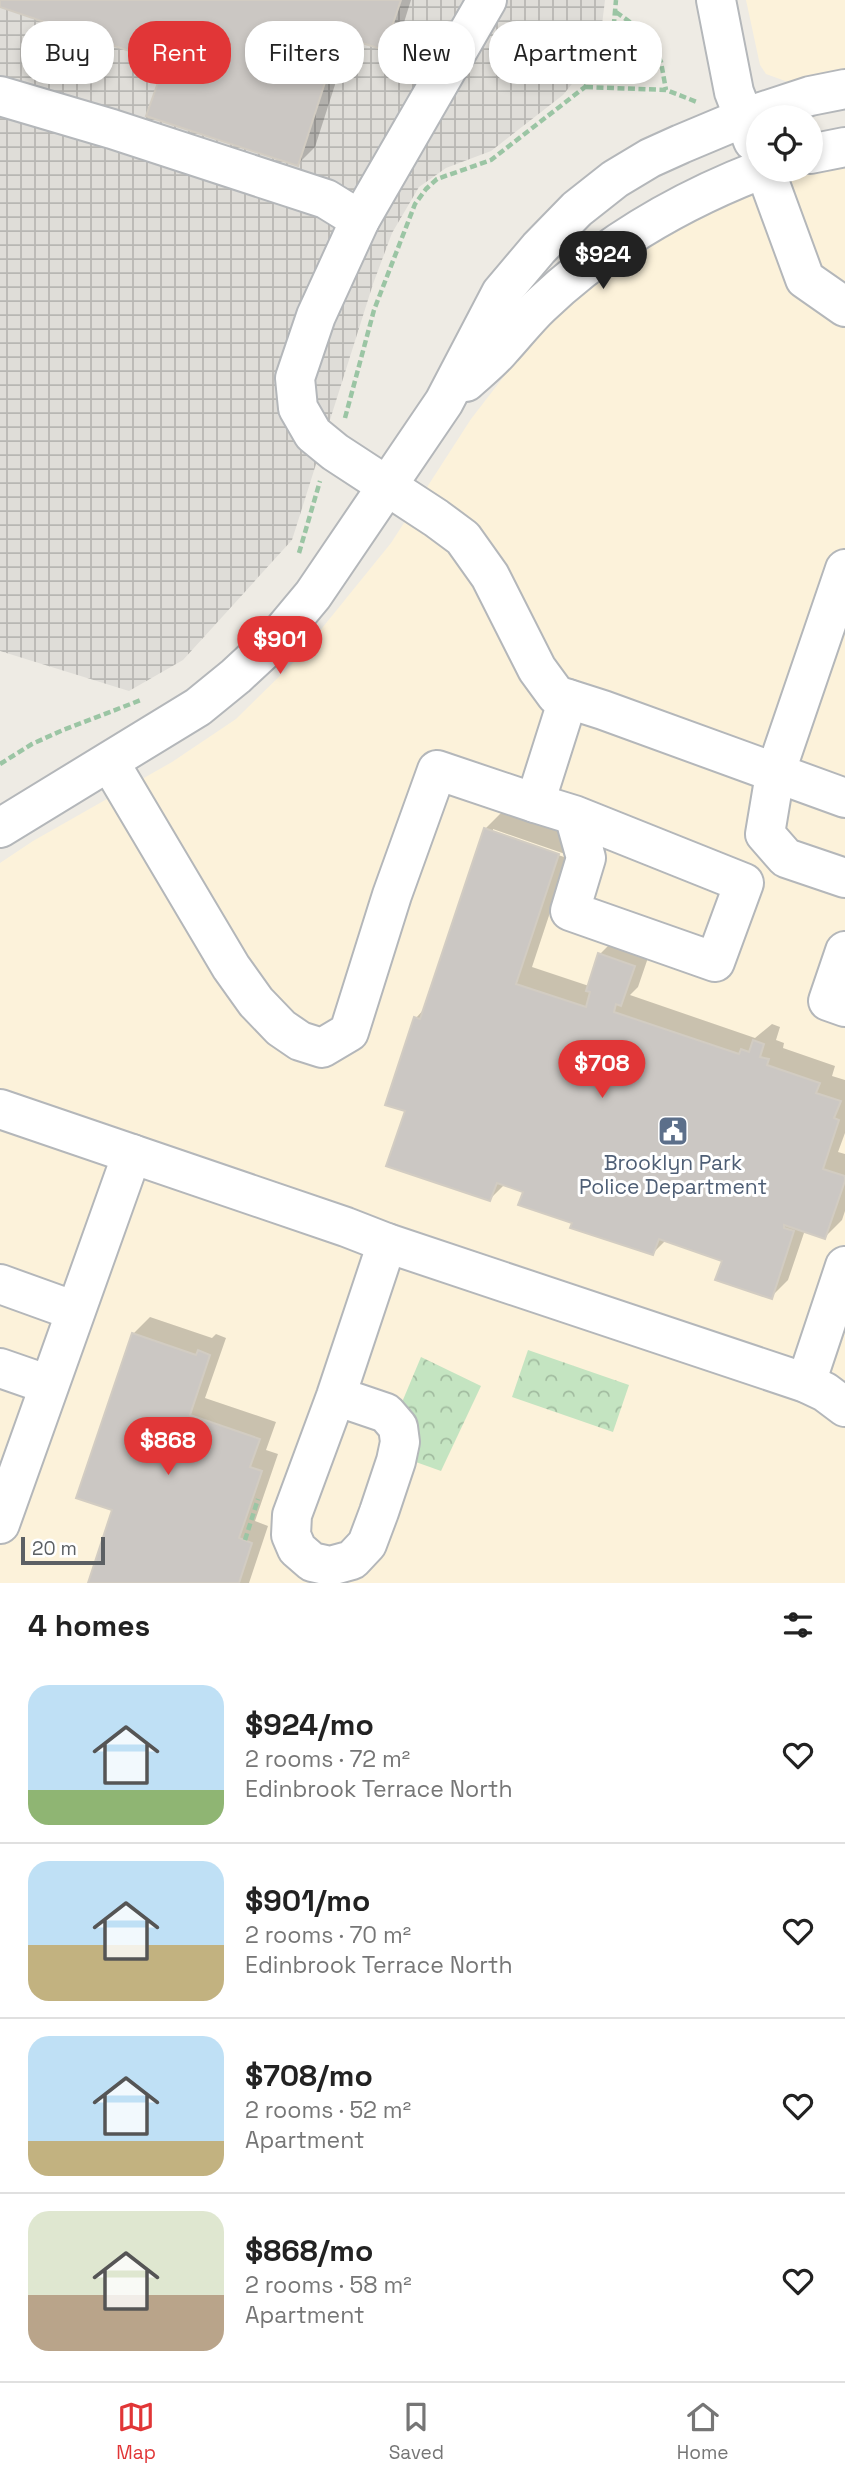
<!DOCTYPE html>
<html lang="en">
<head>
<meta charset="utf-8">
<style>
	body { margin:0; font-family:"Space Grotesk",sans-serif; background:#f2f2f2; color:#222; height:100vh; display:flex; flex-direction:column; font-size:26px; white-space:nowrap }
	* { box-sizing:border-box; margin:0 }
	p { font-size:23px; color:#767676 }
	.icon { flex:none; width:38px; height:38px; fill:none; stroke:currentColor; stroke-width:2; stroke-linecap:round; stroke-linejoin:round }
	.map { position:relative; height:1583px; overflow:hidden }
	.drawer { display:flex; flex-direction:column; background:#fff; flex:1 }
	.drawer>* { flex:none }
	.guide { position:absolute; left:21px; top:21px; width:803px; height:63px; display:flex; gap:14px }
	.tools { position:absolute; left:746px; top:105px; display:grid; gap:14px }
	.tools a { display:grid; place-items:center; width:77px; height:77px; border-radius:50%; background:#fff; box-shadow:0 4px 10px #0003; font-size:35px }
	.scale { position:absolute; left:21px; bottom:18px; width:84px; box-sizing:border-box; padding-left:7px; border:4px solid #5c6064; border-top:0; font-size:19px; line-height:24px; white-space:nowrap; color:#5c6064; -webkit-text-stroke:5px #fff; paint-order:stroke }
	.price { position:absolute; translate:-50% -60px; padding:0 16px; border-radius:24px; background:#e13637; color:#fff; font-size:23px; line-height:46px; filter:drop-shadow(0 2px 4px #0008) }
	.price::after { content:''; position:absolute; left:50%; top:42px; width:21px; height:16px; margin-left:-10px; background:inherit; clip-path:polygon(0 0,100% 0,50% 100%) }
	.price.current { background:#222; color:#fff }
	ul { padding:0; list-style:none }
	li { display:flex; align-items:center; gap:21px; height:175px; padding:0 28px }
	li+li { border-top:2px solid #e0e0e0 }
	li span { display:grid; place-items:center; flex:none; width:196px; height:140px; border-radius:21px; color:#555 }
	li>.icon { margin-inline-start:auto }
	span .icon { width:84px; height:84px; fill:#fffc; stroke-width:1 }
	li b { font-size:30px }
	h2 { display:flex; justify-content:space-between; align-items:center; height:84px; padding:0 28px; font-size:30px }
	.chip { padding:0 24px; border-radius:28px; background:#fff; box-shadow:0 4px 10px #0003; font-size:24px; line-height:63px }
	.chip.current { background:#e13637; color:#fff }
	.dock { display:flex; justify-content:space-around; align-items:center; height:98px; border-top:2px solid #e0e0e0; background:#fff; font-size:19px; color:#767676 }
	.dock a { display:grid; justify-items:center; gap:4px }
	.dock .current { color:#e13637 }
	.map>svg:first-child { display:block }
	.commercial { fill:#fcf2da }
	.industrial { fill:url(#industrial-grid) }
	.park { fill:url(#park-crowns) }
	.shadow { fill:#0003; fill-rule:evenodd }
	.building { fill:#cbc7c3; stroke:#d2ccc2; stroke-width:2 }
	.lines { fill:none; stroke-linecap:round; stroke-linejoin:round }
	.minor-casing { stroke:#b4b7ba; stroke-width:42 }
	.path { stroke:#9bc5a4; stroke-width:4.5; stroke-dasharray:7 3.5; stroke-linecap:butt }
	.minor { stroke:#fff; stroke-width:38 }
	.labels { text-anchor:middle; stroke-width:6; stroke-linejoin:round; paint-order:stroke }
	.service-label { font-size:21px; fill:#4e5e75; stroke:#fff }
</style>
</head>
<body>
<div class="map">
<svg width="845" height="1583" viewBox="0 0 845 1583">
	<defs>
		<pattern id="industrial-grid" width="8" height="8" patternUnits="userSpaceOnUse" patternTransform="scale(1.75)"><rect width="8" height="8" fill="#dfddd8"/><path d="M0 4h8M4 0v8" fill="none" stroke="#b8b7b3"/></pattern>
		<pattern id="park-crowns" width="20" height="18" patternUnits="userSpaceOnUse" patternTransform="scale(1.75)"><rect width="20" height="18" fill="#c4e4c1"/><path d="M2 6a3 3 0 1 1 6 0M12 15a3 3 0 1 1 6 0" fill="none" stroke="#a2bca0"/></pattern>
	</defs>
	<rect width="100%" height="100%" fill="#eeebe4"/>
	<g class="commercial">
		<polygon points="746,0 845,0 845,79 799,86 766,74 760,65"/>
		<polygon points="838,163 845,163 845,1583 0,1583 0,863 33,841 172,762 236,719 297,659 391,543 471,419 555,310 643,239 720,199"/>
	</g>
	<polygon class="industrial" points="0,0 605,0 601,33 592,59 563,95 491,151 446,168 419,187 392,233 373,284 292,540 183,660 129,691 0,651"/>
	<g class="park">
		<polygon points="528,1350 629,1385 613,1432 512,1397"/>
		<polygon points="421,1357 481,1386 441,1471 413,1461 400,1407"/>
	</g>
	<g class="shadow">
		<polygon points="0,0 411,0 401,32 384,48 350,38 315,147 298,164 167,62 0,5"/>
		<path d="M502,812L575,837L532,967L589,986L600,954L617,937L651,949L638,987L630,995L755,1038L772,1024L780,1027L776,1040L784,1043L783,1048L835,1066L832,1076L845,1080V1133L838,1152L845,1154V1211L842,1220L825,1237L805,1230L788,1280L771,1297L724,1260L666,1240L653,1253L525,1191L505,1184L490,1199L407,1110L416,1018L425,1008L485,829ZM493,829L568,855L567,858L493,833Z"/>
		<polygon points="150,1317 212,1338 216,1334 226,1338 205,1398 276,1422 266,1450 278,1454 255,1521 268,1526 249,1583 89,1583 114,1509 133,1334"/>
	</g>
	<g class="building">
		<polygon points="0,0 401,0 384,50 340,36 298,166 146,116 165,63 0,7"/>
		<polygon points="484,828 559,854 516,984 586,1007 590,992 586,991 598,953 635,966 621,1006 616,1004 614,1012 739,1054 741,1049 749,1052 753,1040 764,1044 760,1057 769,1059 767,1065 820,1083 816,1093 841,1101 834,1118 839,1120 823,1169 845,1176 845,1181 825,1239 784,1225 784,1228 794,1231 772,1299 715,1280 722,1261 659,1239 653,1255 570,1228 572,1223 518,1205 523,1192 497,1183 490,1201 386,1166 405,1111 385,1105 414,1017 420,1019"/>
		<polygon points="132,1333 196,1355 198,1350 210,1355 190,1415 260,1439 250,1467 262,1471 239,1538 252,1543 239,1583 88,1583 112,1510 76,1498"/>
	</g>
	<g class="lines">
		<g class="minor-casing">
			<g id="minor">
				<polyline points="487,0 360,220 316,316 295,378 298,408 313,434 335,452 436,518 463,538 490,576 537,669 556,695 603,710 845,798"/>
				<polyline points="716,0 734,92 753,141"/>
				<polyline points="0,96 112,129 326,199 360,220"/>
				<polyline points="810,154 845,147"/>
				<polyline points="765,170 805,279 845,307"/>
				<path d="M466,382C478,371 491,361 501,349C515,334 527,318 541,305C604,245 680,201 760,170"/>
				<polyline points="845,569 775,774 765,834 786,858 845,878"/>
				<polyline points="568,699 535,803 574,815 744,883 715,962 570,911 586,858 574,815"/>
				<polyline points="110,763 231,967 256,1002 281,1028 300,1041 322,1048 349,1032 392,895 437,770 535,803"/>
				<polyline points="0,828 198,707 236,676 278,637 313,595 444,402 501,293 539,248 577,209 615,179 650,158 681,144 743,118 810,96 845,89"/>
				<polyline points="845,951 828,1001 845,1007"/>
				<polyline points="0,1109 346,1227 387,1243 806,1383 825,1392 845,1407"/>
				<polyline points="0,1284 75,1311"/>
				<polyline points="0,1368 49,1385"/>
				<polyline points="806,1383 845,1266"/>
				<polyline points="336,1396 386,1413 398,1427 400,1442 396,1461 379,1512 367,1544 352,1560 330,1566 312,1562 297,1549 291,1535 292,1515 336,1396 387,1243"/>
				<polyline points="0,1524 132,1154"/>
			</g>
		</g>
		<g class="path">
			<polyline points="616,12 648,35 661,62 666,90"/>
			<polyline points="586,87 666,90 697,102"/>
			<polyline points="345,418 374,310 415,204 426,189 437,179 491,160 585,87 604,62 613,34 616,0"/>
			<polyline points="299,553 320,481"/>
			<polyline points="0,764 32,744 63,730 141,700"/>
			<polyline points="245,1540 258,1499"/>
		</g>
		<use href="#minor" class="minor"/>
	</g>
	<defs>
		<g id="civic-square" transform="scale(1.575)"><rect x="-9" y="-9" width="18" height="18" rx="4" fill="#5c6f8a" stroke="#fff"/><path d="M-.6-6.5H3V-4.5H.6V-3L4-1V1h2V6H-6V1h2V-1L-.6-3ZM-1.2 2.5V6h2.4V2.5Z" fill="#fff"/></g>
	</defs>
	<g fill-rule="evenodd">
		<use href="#civic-square" x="673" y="1131"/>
	</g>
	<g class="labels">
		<g class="service-label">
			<text x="673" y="1170">Brooklyn Park<tspan x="673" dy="24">Police Department</tspan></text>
		</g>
	</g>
</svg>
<div class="tools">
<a><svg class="icon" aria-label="locate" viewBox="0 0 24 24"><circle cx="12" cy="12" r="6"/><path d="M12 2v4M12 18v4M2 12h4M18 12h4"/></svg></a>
</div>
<div class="scale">20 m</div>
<b class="price current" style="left:603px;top:291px">$924</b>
<b class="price" style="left:280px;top:676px">$901</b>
<b class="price" style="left:602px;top:1100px">$708</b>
<b class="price" style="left:168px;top:1477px">$868</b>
<div class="guide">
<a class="chip">Buy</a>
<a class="chip current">Rent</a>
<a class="chip">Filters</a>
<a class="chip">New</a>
<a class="chip">Apartment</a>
</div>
</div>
<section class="drawer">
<h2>4 homes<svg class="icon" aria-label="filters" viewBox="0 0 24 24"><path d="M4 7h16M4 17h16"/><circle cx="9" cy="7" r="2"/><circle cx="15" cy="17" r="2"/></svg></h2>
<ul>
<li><span style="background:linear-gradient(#bfe0f5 75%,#8fb573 0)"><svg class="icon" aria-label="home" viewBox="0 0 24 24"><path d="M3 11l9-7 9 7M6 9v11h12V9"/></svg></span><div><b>$924/mo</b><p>2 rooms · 72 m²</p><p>Edinbrook Terrace North</p></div><svg class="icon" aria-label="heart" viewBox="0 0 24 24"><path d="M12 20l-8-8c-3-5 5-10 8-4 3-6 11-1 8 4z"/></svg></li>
<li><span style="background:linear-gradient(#bfe0f5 60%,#c2b280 0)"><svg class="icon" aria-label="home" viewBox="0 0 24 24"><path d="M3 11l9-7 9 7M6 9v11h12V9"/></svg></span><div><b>$901/mo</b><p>2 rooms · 70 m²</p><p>Edinbrook Terrace North</p></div><svg class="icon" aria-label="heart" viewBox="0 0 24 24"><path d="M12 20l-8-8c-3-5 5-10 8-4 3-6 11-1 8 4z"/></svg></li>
<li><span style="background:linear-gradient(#bfe0f5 75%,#c2b280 0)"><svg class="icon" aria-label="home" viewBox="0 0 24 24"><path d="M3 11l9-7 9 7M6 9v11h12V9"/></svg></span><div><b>$708/mo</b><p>2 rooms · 52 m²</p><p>Apartment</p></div><svg class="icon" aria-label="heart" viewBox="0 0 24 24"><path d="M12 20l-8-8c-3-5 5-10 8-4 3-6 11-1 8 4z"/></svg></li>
<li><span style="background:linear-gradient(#dfe7d0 60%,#b9a48a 0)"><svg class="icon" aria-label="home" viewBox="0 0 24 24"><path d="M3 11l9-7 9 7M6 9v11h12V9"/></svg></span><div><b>$868/mo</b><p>2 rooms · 58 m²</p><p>Apartment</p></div><svg class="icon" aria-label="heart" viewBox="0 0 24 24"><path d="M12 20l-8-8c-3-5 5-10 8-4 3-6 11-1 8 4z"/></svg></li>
</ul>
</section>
<nav class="dock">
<a class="current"><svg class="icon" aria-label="map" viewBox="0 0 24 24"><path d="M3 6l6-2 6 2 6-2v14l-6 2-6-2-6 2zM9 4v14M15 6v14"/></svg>Map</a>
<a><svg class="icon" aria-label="saved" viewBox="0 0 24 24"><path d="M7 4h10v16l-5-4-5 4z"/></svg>Saved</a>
<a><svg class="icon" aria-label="home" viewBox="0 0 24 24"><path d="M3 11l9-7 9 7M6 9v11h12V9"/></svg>Home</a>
</nav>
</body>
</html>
